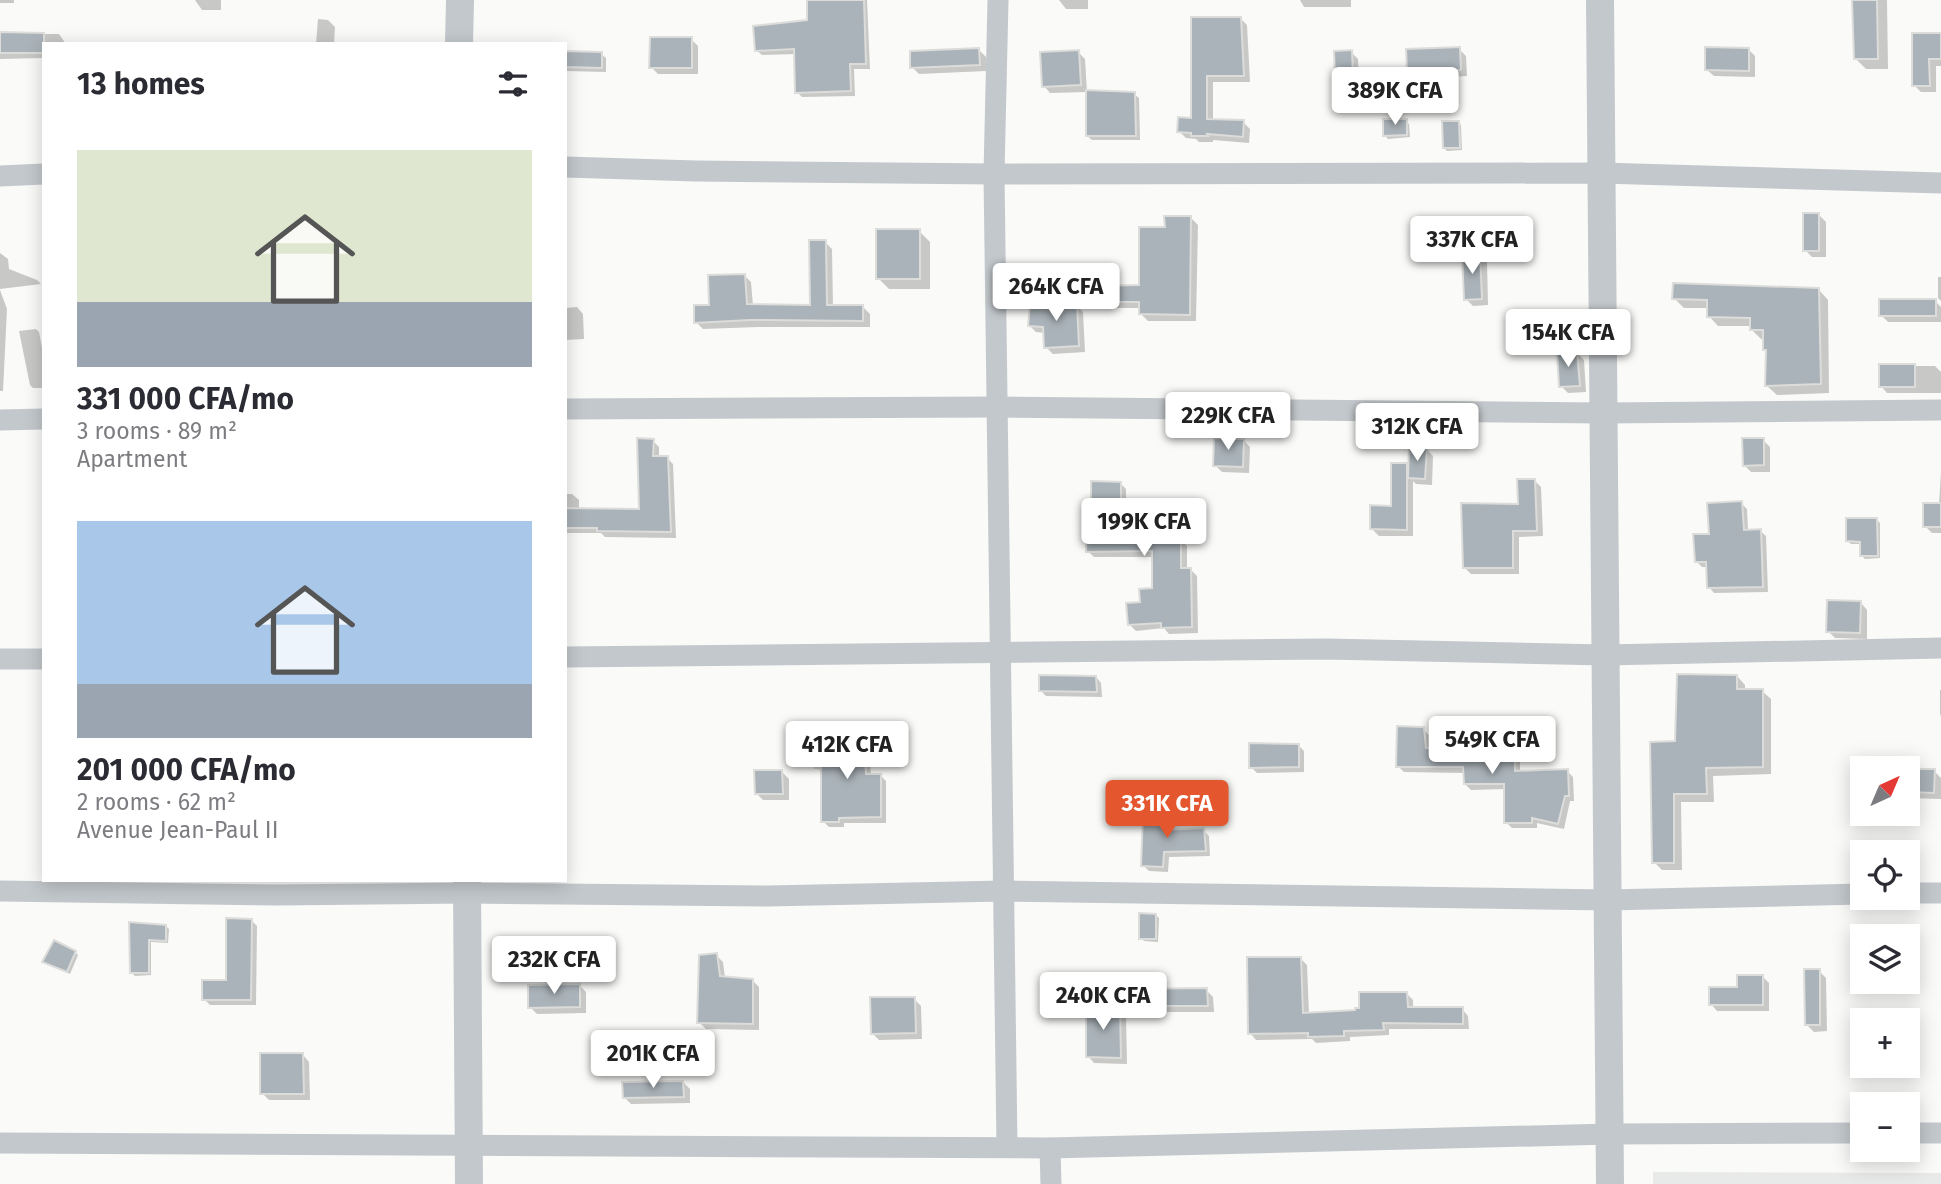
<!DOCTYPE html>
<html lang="en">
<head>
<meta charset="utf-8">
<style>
	body { margin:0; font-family:"Fira Sans",sans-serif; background:#f7f7f7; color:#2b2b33; height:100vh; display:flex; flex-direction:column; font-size:26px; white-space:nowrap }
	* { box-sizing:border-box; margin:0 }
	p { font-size:23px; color:#7c7c81 }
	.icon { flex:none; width:38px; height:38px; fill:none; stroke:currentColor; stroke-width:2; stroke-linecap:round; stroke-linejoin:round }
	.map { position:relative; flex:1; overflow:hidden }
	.side { position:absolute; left:42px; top:42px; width:525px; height:840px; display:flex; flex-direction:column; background:#fff; border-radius:0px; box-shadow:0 4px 18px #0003 }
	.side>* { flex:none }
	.needle { width:46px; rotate:44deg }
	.fabs { position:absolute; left:1850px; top:756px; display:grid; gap:14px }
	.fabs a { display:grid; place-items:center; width:70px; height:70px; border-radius:0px; background:#fff; box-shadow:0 4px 18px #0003; font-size:35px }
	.price { position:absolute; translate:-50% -60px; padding:0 16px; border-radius:7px; background:#fff; color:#222; font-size:23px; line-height:46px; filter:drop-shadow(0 2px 4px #0008) }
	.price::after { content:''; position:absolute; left:50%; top:42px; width:21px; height:16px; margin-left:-10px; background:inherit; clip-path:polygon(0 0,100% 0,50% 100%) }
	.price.active { background:#e4572e; color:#fff }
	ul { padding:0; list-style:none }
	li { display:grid; align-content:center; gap:14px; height:371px; padding:0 35px }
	li span { display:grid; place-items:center; height:217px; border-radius:0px; color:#555 }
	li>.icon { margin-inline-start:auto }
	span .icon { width:126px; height:126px; fill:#fffc; stroke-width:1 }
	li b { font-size:30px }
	h2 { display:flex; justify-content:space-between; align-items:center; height:84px; padding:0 35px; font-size:30px }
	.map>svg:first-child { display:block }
	.built { fill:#e8e9e9 }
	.shadow { fill:#0003 }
	.building { fill:#aab3b9; stroke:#dcdcda; stroke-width:2 }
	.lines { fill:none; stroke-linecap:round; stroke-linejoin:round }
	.minor { stroke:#c3c8cc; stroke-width:21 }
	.tertiary { stroke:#c3c8cc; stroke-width:28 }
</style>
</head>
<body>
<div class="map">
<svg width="1941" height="1184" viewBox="0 0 1941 1184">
	<rect width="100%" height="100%" fill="#fafaf8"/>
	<polygon class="built" points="1653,1172 1941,1173 1941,1184 1653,1184"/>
	<g class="shadow">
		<rect x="0" y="0" width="14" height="3"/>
		<polygon points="195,0 221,0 221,10 202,10"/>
		<polygon points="809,0 867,0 870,69 854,69 855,96 802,97 797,92 796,54 762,55 756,50 809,21"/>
		<polygon points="1059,0 1088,0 1088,9 1066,9"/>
		<polygon points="1300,0 1351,0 1351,7 1304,7"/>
		<polygon points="1854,0 1887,0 1888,69 1866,69 1855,58"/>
		<polygon points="1192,18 1240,18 1247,25 1250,82 1213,82 1213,121 1243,122 1250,129 1249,143 1213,140 1213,142 1199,142 1196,139 1186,138 1179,131 1193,120"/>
		<polygon points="318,19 328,20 335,27 334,44 316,44"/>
		<polygon points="0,34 59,34 66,44 44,44 44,58 0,59"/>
		<polygon points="1941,35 1941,66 1936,66 1936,92 1921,92 1914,85"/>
		<polygon points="691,39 698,46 698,74 658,74 651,67"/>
		<polygon points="1459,49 1466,56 1467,76 1416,79 1409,72"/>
		<polygon points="1748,49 1755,56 1755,77 1714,76 1707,70"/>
		<polygon points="979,50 986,57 986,71 919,74 912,67"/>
		<polygon points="1078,52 1085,59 1087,92 1050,93 1044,86"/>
		<polygon points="1351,52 1358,59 1360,111 1345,111 1338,104"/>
		<polygon points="565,53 601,54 606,58 606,72 565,71"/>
		<polygon points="1134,94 1139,98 1140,140 1092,140 1087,136"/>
		<polygon points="1406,121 1409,124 1410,137 1388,139 1385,136"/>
		<polygon points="1458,122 1461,125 1462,150 1447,151 1444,148"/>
		<polygon points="1819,215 1826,222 1826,257 1812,257 1805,250"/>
		<polygon points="1191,218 1198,225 1196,321 1148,321 1141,314 1141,308 1095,308 1088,301 1141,287 1166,229"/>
		<polygon points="919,231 930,242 930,289 889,289 878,278"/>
		<polygon points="825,242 832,249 833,307 863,307 870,314 870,327 758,327 703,329 696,322 744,275 751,282 753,306 811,306"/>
		<polygon points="0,253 8,259 9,269 37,280 41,284 0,289"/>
		<polygon points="1480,254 1487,261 1488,305 1473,306 1466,299"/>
		<polygon points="1938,277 1941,277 1941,301 1938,298"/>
		<polygon points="0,290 7,309 3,391 0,391"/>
		<polygon points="1819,290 1828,300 1829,393 1777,395 1767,386 1768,353 1764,350 1764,339 1761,339 1752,330 1752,326 1718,326 1709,316 1709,308 1684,308 1674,298"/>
		<polygon points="1935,301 1941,307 1941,322 1888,322 1881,315"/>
		<polygon points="1076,305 1083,312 1085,352 1053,354 1046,347 1045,333 1036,332 1029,325"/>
		<polygon points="577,307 583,314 584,339 565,340 565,308"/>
		<polygon points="36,329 39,332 44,358 44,388 33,388 30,385 19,331"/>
		<polygon points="1577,353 1584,360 1586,392 1568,393 1561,386"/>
		<polygon points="1880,366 1935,366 1941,372 1941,393 1887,393 1881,386"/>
		<polygon points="1243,440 1250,447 1249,473 1222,472 1215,465"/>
		<polygon points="1763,440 1770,447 1770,472 1751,472 1744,465"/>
		<polygon points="653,441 659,447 659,458 667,458 673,464 676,538 605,537 601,533 565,533 565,494 572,494 579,500 579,509 641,511"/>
		<polygon points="1426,449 1433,456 1432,485 1416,484 1413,481 1413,536 1379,536 1372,529 1392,508 1406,465 1410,468"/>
		<polygon points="1941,472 1941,533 1932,533 1925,526 1939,505"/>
		<polygon points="1535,481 1541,487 1543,536 1519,537 1519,574 1471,574 1465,568 1520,506"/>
		<polygon points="1120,483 1126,489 1126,520 1177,522 1183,528 1183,542 1187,546 1187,570 1191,570 1197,576 1198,633 1169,634 1164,628 1136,631 1130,625 1142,604 1154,590 1154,557 1094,557 1088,551 1093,533"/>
		<polygon points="1741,503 1747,509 1748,531 1760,531 1766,536 1768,592 1714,593 1709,587 1708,567 1702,567 1696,561 1711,535"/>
		<polygon points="1877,520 1880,523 1880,558 1865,559 1862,556 1862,544 1851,544 1848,541"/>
		<polygon points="1861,603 1867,610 1867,639 1835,638 1828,631"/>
		<polygon points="1737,676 1745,685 1745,691 1762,691 1771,699 1771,774 1713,776 1714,802 1681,802 1682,870 1662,870 1654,862 1676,743"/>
		<polygon points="1096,677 1101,683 1102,697 1046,696 1041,691"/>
		<polygon points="1940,690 1941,690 1941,716 1940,714"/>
		<polygon points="1423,729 1429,735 1431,750 1462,750 1466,754 1514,753 1520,758 1520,772 1567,771 1573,777 1574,801 1570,801 1564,829 1537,823 1537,828 1512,828 1506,822 1505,789 1471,790 1465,784 1465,773 1404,772 1398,766"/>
		<polygon points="863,741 869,746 871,776 881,776 886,781 886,823 844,823 844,827 829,827 823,821 823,774 817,767"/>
		<polygon points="1298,745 1304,751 1304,772 1257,773 1251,767"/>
		<polygon points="1908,771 1934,771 1941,778 1941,799 1908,798"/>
		<polygon points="782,772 789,779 789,800 763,800 756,793"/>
		<polygon points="1165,815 1171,820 1170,831 1203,830 1209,836 1210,856 1169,857 1168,872 1149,871 1143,865"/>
		<polygon points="1156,915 1159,918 1158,942 1144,941 1141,938"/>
		<polygon points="251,920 257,926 256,1005 210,1005 204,999 228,981"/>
		<polygon points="131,924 166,926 169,929 168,943 151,942 151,975 135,976 132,973"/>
		<polygon points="75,952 78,955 70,974 44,962"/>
		<polygon points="716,955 723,962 725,978 752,980 759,987 759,1030 706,1029 699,1022"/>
		<polygon points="1301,959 1307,965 1309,1014 1357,1010 1407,994 1413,1000 1413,1009 1462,1009 1468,1016 1469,1029 1389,1029 1389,1035 1350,1037 1350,1041 1316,1043 1312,1039 1256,1040 1250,1033"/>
		<polygon points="1819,971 1826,978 1827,1031 1814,1032 1807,1025"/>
		<polygon points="1763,977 1769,983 1769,1011 1717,1011 1711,1004"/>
		<polygon points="579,985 586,992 586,1013 537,1014 530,1007"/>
		<polygon points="1206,990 1213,997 1214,1012 1135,1012 1128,1005"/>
		<polygon points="914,999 921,1006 922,1039 879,1040 872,1033"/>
		<polygon points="1119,1008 1126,1015 1127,1064 1094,1063 1088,1056"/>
		<polygon points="303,1055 309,1062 310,1100 269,1100 262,1093"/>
		<polygon points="683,1082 690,1089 690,1103 631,1104 624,1097"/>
	</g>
	<g class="building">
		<polygon points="807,0 864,0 866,64 850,64 851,91 795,93 794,49 755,51 753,26 807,20"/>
		<polygon points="1852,0 1877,0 1878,59 1854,59"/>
		<polygon points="1191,17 1241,17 1244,76 1207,76 1207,119 1244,120 1243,137 1207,134 1208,136 1191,136 1191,133 1177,132 1178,117 1191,118"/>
		<polygon points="0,32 44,33 44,53 0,53"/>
		<polygon points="1912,33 1941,33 1941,59 1929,59 1930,86 1912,86"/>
		<polygon points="650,37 692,37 692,68 649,68"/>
		<polygon points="1460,47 1461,70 1407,72 1406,49"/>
		<polygon points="1705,47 1749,48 1749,71 1705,70"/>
		<polygon points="979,48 980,65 910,68 910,51"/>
		<polygon points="1079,50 1081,85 1042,87 1040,52"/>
		<polygon points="1352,50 1354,104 1336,105 1334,51"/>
		<polygon points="565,51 602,52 602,68 565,67"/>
		<polygon points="1086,90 1135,92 1136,136 1086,136"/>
		<polygon points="1383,119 1407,119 1407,135 1383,136"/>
		<polygon points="1442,121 1459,121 1460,148 1443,148"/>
		<rect x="1803" y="213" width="16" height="38"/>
		<polygon points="1164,216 1191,216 1190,315 1139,314 1139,302 1086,302 1086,286 1139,285 1139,227 1165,227"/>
		<rect x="876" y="229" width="44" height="50"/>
		<polygon points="809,240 826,240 827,305 863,305 863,321 750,320 694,323 694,305 709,305 708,275 745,274 747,304 810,305"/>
		<polygon points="1480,252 1482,299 1464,300 1462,253"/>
		<polygon points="1673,283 1819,288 1821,384 1765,386 1766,350 1763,350 1763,330 1750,330 1750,318 1707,317 1707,300 1672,299"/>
		<rect x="1879" y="299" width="57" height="17"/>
		<polygon points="1030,303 1077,303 1079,346 1044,348 1043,327 1028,326"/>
		<polygon points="1577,351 1580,386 1559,387 1557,352"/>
		<rect x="1879" y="364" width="36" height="23"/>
		<polygon points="637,438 654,439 653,456 668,456 671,532 597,531 597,528 565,528 565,508 639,509"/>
		<polygon points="1214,438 1244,439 1243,467 1213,466"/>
		<polygon points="1742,438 1764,438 1764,465 1743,466"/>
		<polygon points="1409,447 1427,448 1425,479 1408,478"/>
		<polygon points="1391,463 1407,463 1407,530 1370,529 1370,505 1391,506"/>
		<polygon points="1517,479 1535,479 1537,531 1513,531 1513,568 1463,568 1461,503 1518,504"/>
		<polygon points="1091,481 1121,482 1121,518 1178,521 1177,538 1181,538 1181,568 1191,568 1192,627 1161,628 1161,623 1128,625 1126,603 1140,602 1139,589 1152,588 1152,551 1086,552 1086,532 1091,532"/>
		<polygon points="1742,501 1744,530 1761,529 1763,587 1707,588 1706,562 1695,562 1693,534 1709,534 1707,503"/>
		<rect x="1923" y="503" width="18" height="24"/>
		<polygon points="1846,518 1877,518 1878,556 1860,556 1860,542 1846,541"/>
		<polygon points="1827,600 1861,601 1860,633 1826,632"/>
		<polygon points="1677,674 1737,675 1737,689 1763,689 1763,767 1706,768 1707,794 1674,794 1674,863 1652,863 1650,742 1675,741"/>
		<polygon points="1039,675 1096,676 1097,692 1039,691"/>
		<polygon points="1397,726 1424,727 1426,748 1463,748 1463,752 1515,751 1515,771 1568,769 1569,796 1565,796 1558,824 1532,818 1532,823 1504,823 1504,784 1464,784 1463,767 1396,767"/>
		<polygon points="864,739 866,774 881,774 881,817 839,818 839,822 821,822 821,768 815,768 814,741"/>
		<polygon points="1249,743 1299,744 1299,767 1249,768"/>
		<polygon points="1908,769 1935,769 1934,793 1908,792"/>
		<polygon points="754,770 782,770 783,794 755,794"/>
		<polygon points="1143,812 1166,813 1165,830 1204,828 1206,851 1164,852 1163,867 1141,866"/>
		<polygon points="1139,913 1156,914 1156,939 1139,939"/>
		<polygon points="226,918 252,919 251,1000 202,1000 202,980 226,980"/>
		<polygon points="129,922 166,925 166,941 149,940 149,973 130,973"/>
		<polygon points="54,940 76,951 67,972 42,962"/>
		<polygon points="717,953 720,976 753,979 753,1024 697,1023 699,955"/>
		<polygon points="1247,957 1301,957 1303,1013 1355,1010 1355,1008 1359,1008 1359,992 1407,992 1408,1007 1463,1007 1463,1024 1383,1023 1384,1030 1344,1031 1344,1036 1308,1037 1308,1033 1248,1034"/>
		<polygon points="1804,969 1820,969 1820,1025 1805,1025"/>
		<polygon points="1737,975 1763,975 1763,1005 1709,1005 1709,987 1737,987"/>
		<polygon points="580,984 580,1007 528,1008 528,985"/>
		<polygon points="1207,988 1208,1006 1126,1006 1125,989"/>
		<polygon points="870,997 915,997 916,1033 871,1034"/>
		<polygon points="1086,1006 1120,1006 1121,1058 1086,1057"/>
		<polygon points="260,1053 303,1053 304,1094 260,1094"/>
		<polygon points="683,1081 684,1097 623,1098 622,1082"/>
	</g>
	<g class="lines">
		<g class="minor">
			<polyline points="998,0 994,174 1007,1147"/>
			<polyline points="565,167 696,171 994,174 1601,173 1941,183"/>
			<polyline points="0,176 44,174"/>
			<polyline points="565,409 997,407 1603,413 1941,410"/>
			<polyline points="0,420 44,419"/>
			<polyline points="565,657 1327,649 1605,655 1941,648"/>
			<polyline points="0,659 44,659"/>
			<polyline points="0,891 278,895 467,893 768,896 1003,891 1608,900 1862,894"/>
			<polyline points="1908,893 1941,893"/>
			<polyline points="1908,1133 1941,1133"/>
			<polyline points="0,1143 1050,1148 1610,1134 1862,1133"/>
			<polyline points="1050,1148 1051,1184"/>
		</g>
		<g class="tertiary">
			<polyline points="1600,0 1610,1184"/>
			<polyline points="459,44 460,0"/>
			<polyline points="467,880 469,1184"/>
		</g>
	</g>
</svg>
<div class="fabs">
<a><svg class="needle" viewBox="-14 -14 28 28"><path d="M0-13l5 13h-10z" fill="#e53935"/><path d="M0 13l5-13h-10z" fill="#7c7c81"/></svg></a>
<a><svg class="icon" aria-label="locate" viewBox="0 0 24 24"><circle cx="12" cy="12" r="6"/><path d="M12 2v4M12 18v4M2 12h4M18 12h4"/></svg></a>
<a><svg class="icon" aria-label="layers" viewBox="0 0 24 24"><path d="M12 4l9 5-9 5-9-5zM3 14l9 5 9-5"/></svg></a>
<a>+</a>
<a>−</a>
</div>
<b class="price" style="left:1395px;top:127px">389K CFA</b>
<b class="price" style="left:1472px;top:276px">337K CFA</b>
<b class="price" style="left:1056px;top:323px">264K CFA</b>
<b class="price" style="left:1568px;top:369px">154K CFA</b>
<b class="price" style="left:1228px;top:452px">229K CFA</b>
<b class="price" style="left:1417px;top:463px">312K CFA</b>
<b class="price" style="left:1144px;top:558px">199K CFA</b>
<b class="price" style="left:1492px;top:776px">549K CFA</b>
<b class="price" style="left:847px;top:781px">412K CFA</b>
<b class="price active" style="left:1167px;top:840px">331K CFA</b>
<b class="price" style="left:554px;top:996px">232K CFA</b>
<b class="price" style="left:1103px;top:1032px">240K CFA</b>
<b class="price" style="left:653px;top:1090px">201K CFA</b>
<section class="side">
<h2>13 homes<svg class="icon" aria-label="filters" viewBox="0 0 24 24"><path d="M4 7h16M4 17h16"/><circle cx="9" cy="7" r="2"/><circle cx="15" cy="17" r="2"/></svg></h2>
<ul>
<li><span style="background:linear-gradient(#dfe7d0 70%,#9aa5b1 0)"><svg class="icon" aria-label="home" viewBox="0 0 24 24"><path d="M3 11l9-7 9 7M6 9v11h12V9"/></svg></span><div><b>331 000 CFA/mo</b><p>3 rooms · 89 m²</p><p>Apartment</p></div></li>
<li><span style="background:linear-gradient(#a9c7e8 75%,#9aa5b1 0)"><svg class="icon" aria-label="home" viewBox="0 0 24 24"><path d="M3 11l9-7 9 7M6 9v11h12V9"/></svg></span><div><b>201 000 CFA/mo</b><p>2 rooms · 62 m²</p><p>Avenue Jean-Paul II</p></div></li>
</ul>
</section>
</div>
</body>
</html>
